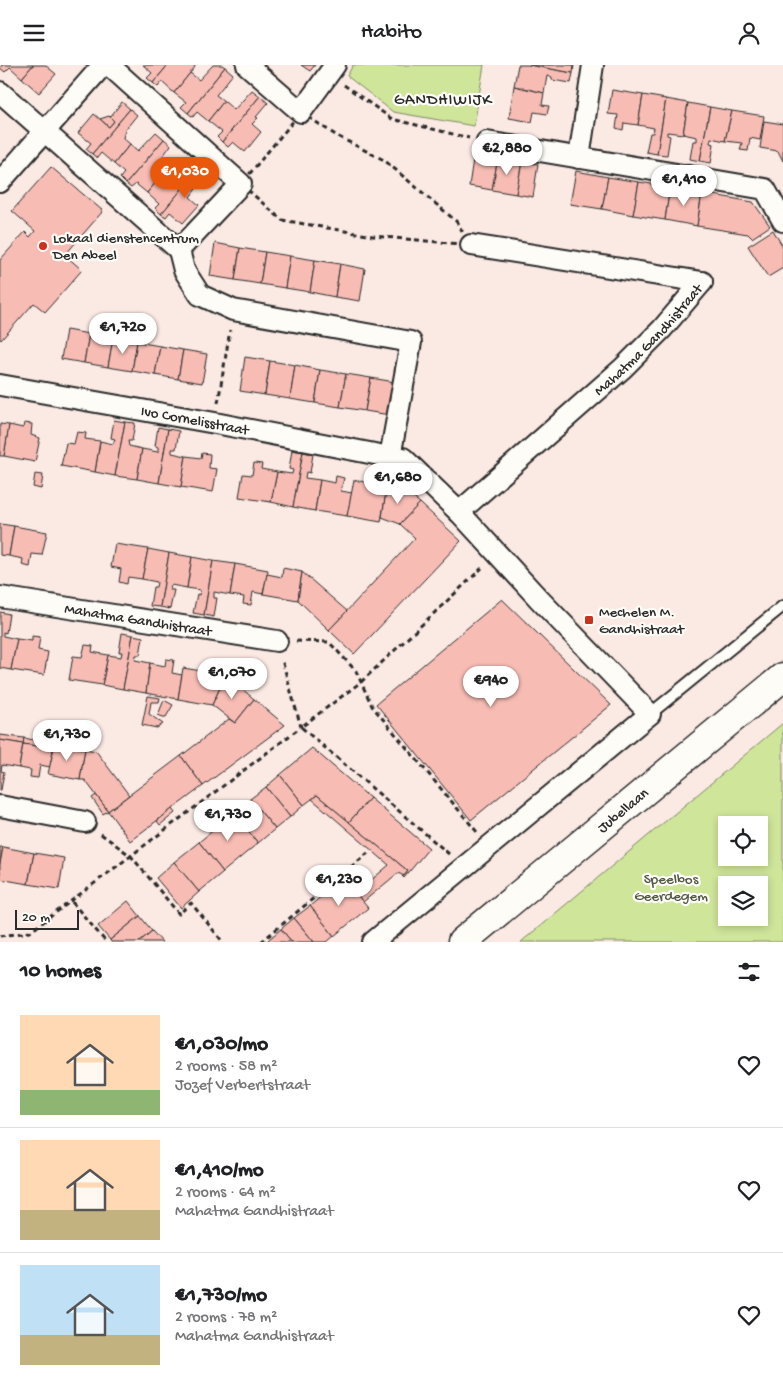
<!DOCTYPE html>
<html lang="en">
<head>
<meta charset="utf-8">
<style>
	body { margin:0; font-family:"Gochi Hand",sans-serif; background:#f6f6f6; color:#202124; height:100vh; display:flex; flex-direction:column; font-size:19px; white-space:nowrap }
	* { box-sizing:border-box; margin:0 }
	p { font-size:16px; color:#757577 }
	.icon { flex:none; width:28px; height:28px; fill:none; stroke:currentColor; stroke-width:2; stroke-linecap:round; stroke-linejoin:round }
	.map { position:relative; height:877px; overflow:hidden }
	.panel { display:flex; flex-direction:column; background:#fff; flex:1 }
	.panel>* { flex:none }
	.buttons { position:absolute; left:718px; top:751px; display:grid; gap:10px }
	.buttons a { display:grid; place-items:center; width:50px; height:50px; border-radius:0px; background:#fff; box-shadow:0 2px 8px #0003; font-size:25px }
	.scale { position:absolute; left:15px; bottom:12px; width:64px; box-sizing:border-box; padding-left:5px; border:2px solid #2b2b2b; border-top:0; font-size:14px; line-height:18px; white-space:nowrap; color:#2b2b2b; -webkit-text-stroke:4px #fdfcf7; paint-order:stroke }
	.price { position:absolute; translate:-50% -42px; padding:0 11px; border-radius:18px; background:#fff; color:#222; font-size:16px; line-height:32px; filter:drop-shadow(0 1px 2px #0008) }
	.price::after { content:''; position:absolute; left:50%; top:30px; width:15px; height:11px; margin-left:-8px; background:inherit; clip-path:polygon(0 0,100% 0,50% 100%) }
	.price.current { background:#ea580c; color:#fff }
	ul { padding:0; list-style:none }
	li { display:flex; align-items:center; gap:15px; height:125px; padding:0 20px }
	li+li { border-top:1px solid #e0e0e0 }
	li span { display:grid; place-items:center; flex:none; width:140px; height:100px; border-radius:0px; color:#555 }
	li>.icon { margin-inline-start:auto }
	span .icon { width:60px; height:60px; fill:#fffc; stroke-width:1 }
	li b { font-size:21px }
	h2 { display:flex; justify-content:space-between; align-items:center; height:60px; padding:0 20px; font-size:21px }
	header { display:flex; justify-content:space-between; align-items:center; height:65px; padding:0 20px; background:#fff; font-size:22px; font-weight:600 }
	.map>svg:first-child { display:block }
	.green { fill:#cee59a; stroke:#7c8862; fill-rule:evenodd }
	.building { fill:#f7bcb4; stroke:#2b2b2b }
	.lines { fill:none; stroke-linecap:round; stroke-linejoin:round }
	.lane-casing { stroke:#2b2b2b; stroke-width:14 }
	.street-casing { stroke:#2b2b2b; stroke-width:24 }
	.secondary-casing { stroke:#2b2b2b; stroke-width:31 }
	.path { stroke:#2b2b2b; stroke-width:3; stroke-dasharray:5 4; stroke-linecap:butt }
	.lane { stroke:#fdfcf7; stroke-width:10 }
	.street { stroke:#fdfcf7; stroke-width:20 }
	.secondary { stroke:#fdfcf7; stroke-width:28 }
	.poi-dot { fill:#c8321e; stroke:#fdfcf7; stroke-width:2 }
	.labels { text-anchor:middle; stroke-width:4.5; stroke-linejoin:round; paint-order:stroke }
	.poi-label { font-size:15px; fill:#2b2b2b; stroke:#fdfcf7; text-anchor:start }
	.street-label { font-size:15px; fill:#2b2b2b; stroke:#fdfcf7 }
	.park-label { font-size:15px; fill:#545a47; stroke:#fdfcf7 }
	.neighbourhood-label { font-size:16px; letter-spacing:1px; fill:#2b2b2b; stroke:#fdfcf7 }
</style>
</head>
<body>
<header><svg class="icon" aria-label="menu" viewBox="0 0 24 24"><path d="M4 6h16M4 12h16M4 18h16"/></svg>Habito<svg class="icon" aria-label="person" viewBox="0 0 24 24"><circle cx="12" cy="8" r="4"/><path d="M4 21q1-7 8-7t8 7"/></svg></header>
<div class="map">
<svg width="783" height="877" viewBox="0 0 783 877">
	<rect width="100%" height="100%" fill="#fbe9e3"/>
	<filter id="ink" filterUnits="userSpaceOnUse"><feTurbulence type="fractalNoise" baseFrequency=".02" numOctaves="2"/><feDisplacementMap in="SourceGraphic" scale="10" xChannelSelector="R" yChannelSelector="G"/><feConvolveMatrix kernelMatrix="1 2 1 2 8 2 1 2 1" color-interpolation-filters="sRGB"/></filter>
	<g filter="url(#ink)">
		<g class="green">
			<polygon points="353,0 484,0 474,61 393,47 347,11"/>
			<path d="M783,658V877H521ZM726,760H759V792H726ZM726,820H759V852H726Z"/>
		</g>
		<g class="building">
			<polygon points="2,0 33,0 22,13 10,2 5,7 0,3"/>
			<polygon points="33,0 45,0 56,9 39,28 22,13"/>
			<polygon points="143,0 168,0 153,18 147,13 152,8"/>
			<polygon points="168,0 194,0 195,2 174,28 162,17 158,22 153,18"/>
			<polygon points="213,0 222,0 225,2 188,48 181,42 186,37 174,28 190,8 199,15"/>
			<polygon points="301,0 315,0 310,6"/>
			<polygon points="518,0 529,0 573,8 571,18 552,15 552,12 547,11 544,28 514,21"/>
			<polygon points="529,0 574,0 573,8"/>
			<polygon points="225,2 233,9 216,30 224,36 208,56 197,47 193,52 188,48"/>
			<polygon points="514,21 544,28 542,40 549,41 547,49 534,47 532,57 509,53"/>
			<polygon points="252,25 260,31 222,77 217,72 222,67 208,56 224,36 234,45"/>
			<polygon points="612,25 643,30 638,60 624,58 623,65 616,63 618,50 608,49"/>
			<polygon points="643,30 666,34 657,89 646,87 650,68 653,68 654,63 638,60"/>
			<polygon points="260,31 268,38 256,52 258,53 252,59 261,67 245,87 233,77 228,82 222,77"/>
			<polygon points="666,34 688,38 683,69 667,67 667,70 670,71 667,90 657,89"/>
			<polygon points="122,37 130,44 92,89 86,84 91,78 78,68 94,49 109,62 114,56 110,52"/>
			<polygon points="688,38 710,42 700,96 690,94 693,76 697,76 697,72 683,69"/>
			<polygon points="710,42 732,46 725,76 711,73 710,78 714,79 711,98 700,96"/>
			<polygon points="130,44 137,50 125,65 123,73 130,79 114,99 101,88 97,93 92,89"/>
			<polygon points="732,46 764,51 760,75 750,73 748,86 740,85 742,78 725,76"/>
			<polygon points="109,51 114,56 109,62 100,54"/>
			<polygon points="764,56 783,59 783,96 778,86 760,83"/>
			<polygon points="156,67 164,74 126,119 120,113 124,108 114,99 130,79 138,86"/>
			<polygon points="164,74 171,80 155,102 163,109 147,128 136,119 131,123 126,119"/>
			<polygon points="474,88 498,93 492,125 469,121"/>
			<polygon points="498,93 522,97 516,129 492,125"/>
			<polygon points="191,97 199,104 161,149 155,143 159,139 147,128 163,109 172,116"/>
			<polygon points="522,97 538,99 533,132 516,129"/>
			<polygon points="51,102 103,146 65,190 82,205 45,247 34,238 1,275 0,274 0,195 25,167 30,172 35,166 12,146"/>
			<polygon points="199,104 206,110 190,132 199,140 183,158 170,147 166,152 161,149"/>
			<polygon points="576,106 608,112 602,144 570,139"/>
			<polygon points="608,112 639,117 633,150 602,144"/>
			<polygon points="639,117 670,122 665,155 633,150"/>
			<polygon points="670,122 702,128 697,161 665,155"/>
			<polygon points="702,128 753,137 770,161 752,173 748,169 697,161"/>
			<polygon points="773,165 783,182 783,203 768,212 748,181"/>
			<polygon points="215,178 240,183 235,215 210,211"/>
			<polygon points="240,183 265,187 260,219 235,215"/>
			<polygon points="265,187 290,191 285,223 260,219"/>
			<polygon points="290,191 315,195 310,227 285,223"/>
			<polygon points="315,195 340,199 335,232 310,227"/>
			<polygon points="340,199 365,204 360,236 335,232"/>
			<polygon points="66,265 89,269 84,298 61,294"/>
			<polygon points="89,269 113,273 108,302 84,298"/>
			<polygon points="113,273 137,277 132,306 108,302"/>
			<polygon points="137,277 160,281 155,310 132,306"/>
			<polygon points="160,281 183,285 178,314 155,310"/>
			<polygon points="183,285 207,289 202,318 178,314"/>
			<polygon points="245,292 270,296 265,330 240,326"/>
			<polygon points="270,296 295,300 290,334 265,330"/>
			<polygon points="295,300 320,305 315,338 290,334"/>
			<polygon points="320,305 346,309 340,342 315,338"/>
			<polygon points="346,309 371,313 365,346 340,342"/>
			<polygon points="371,313 395,317 390,350 365,346"/>
			<polygon points="114,355 125,357 115,411 95,407 100,376 113,379 115,374 111,373"/>
			<polygon points="125,357 135,358 132,376 128,376 129,381 142,384 137,414 115,411"/>
			<polygon points="24,358 32,359 31,370 40,373 35,397 4,391 9,360 23,363"/>
			<polygon points="0,359 9,360 4,391 0,391"/>
			<polygon points="158,362 168,364 159,418 137,414 142,384 158,387 158,382 155,381"/>
			<polygon points="168,364 179,366 176,384 172,384 172,388 186,391 181,422 159,418"/>
			<polygon points="77,367 86,368 85,374 100,376 95,407 61,401 66,378 74,379"/>
			<polygon points="292,385 303,387 293,442 271,437 277,407 292,409 293,405 289,404"/>
			<polygon points="303,387 313,389 310,408 306,407 305,413 320,415 315,446 293,442"/>
			<polygon points="202,388 210,389 209,403 217,404 213,427 181,422 186,391 201,393"/>
			<polygon points="254,398 262,399 261,404 277,407 271,437 239,432 243,409 252,410"/>
			<polygon points="35,409 43,410 41,424 33,422"/>
			<polygon points="336,411 344,413 341,426 352,428 347,451 315,446 320,415 335,418"/>
			<polygon points="354,415 387,421 381,457 347,451"/>
			<polygon points="387,421 402,424 420,438 400,459 382,452"/>
			<polygon points="420,438 461,476 354,589 329,565 415,473 400,459"/>
			<polygon points="0,459 14,461 9,491 0,490"/>
			<polygon points="14,461 47,467 42,490 32,489 30,502 22,500 23,494 9,491"/>
			<polygon points="115,479 148,484 142,514 128,512 127,519 119,517 121,504 111,502"/>
			<polygon points="148,484 169,488 160,542 150,541 153,522 156,522 157,517 142,514"/>
			<polygon points="169,488 192,492 187,523 171,520 170,525 174,525 170,544 160,542"/>
			<polygon points="192,492 213,496 204,550 193,548 197,529 199,530 200,525 187,523"/>
			<polygon points="213,496 235,499 230,530 214,527 214,533 217,533 214,552 204,550"/>
			<polygon points="235,499 268,505 263,529 253,527 251,540 243,539 244,532 230,530"/>
			<polygon points="283,503 302,507 298,535 263,529 267,509 282,512"/>
			<polygon points="302,507 347,546 329,565 298,535"/>
			<polygon points="502,534 611,640 471,755 376,639"/>
			<polygon points="0,547 9,549 6,568 3,567 3,571 17,574 11,605 0,603"/>
			<polygon points="122,568 133,570 123,624 102,620 108,590 121,592 122,587 119,587"/>
			<polygon points="133,570 143,572 140,590 136,590 135,595 150,598 146,628 123,624"/>
			<polygon points="32,571 40,572 38,585 48,587 44,610 11,605 17,574 32,576"/>
			<polygon points="85,580 93,581 92,587 108,590 102,620 69,615 73,591 82,592"/>
			<polygon points="166,594 174,595 172,608 182,610 178,634 146,628 150,598 165,601"/>
			<polygon points="183,603 226,610 212,640 178,634"/>
			<polygon points="226,610 254,634 235,658 212,640"/>
			<polygon points="148,631 160,633 159,637 151,637 149,649 163,659 157,663 142,660"/>
			<polygon points="254,634 285,660 203,721 181,691 229,654 235,658"/>
			<polygon points="164,635 173,640 166,652 163,652 158,650"/>
			<polygon points="0,670 24,673 23,679 0,675"/>
			<polygon points="24,673 43,677 43,682 23,679"/>
			<polygon points="0,675 23,679 19,703 2,700 1,706 4,707 1,725 0,725"/>
			<polygon points="43,677 54,678 50,702 40,700 38,713 30,712 31,705 19,703 23,679 43,682"/>
			<polygon points="55,678 85,684 80,715 48,709"/>
			<polygon points="312,683 370,733 349,757 317,730 304,740 280,710"/>
			<polygon points="85,684 96,686 129,730 108,746 85,715 80,715"/>
			<polygon points="181,691 203,721 130,776 108,746"/>
			<polygon points="280,710 304,740 290,752 266,722"/>
			<polygon points="266,722 290,752 275,764 250,734"/>
			<polygon points="96,730 108,746 103,749 92,733"/>
			<polygon points="317,730 408,806 404,811 398,808 363,837 356,828 389,800 312,734"/>
			<polygon points="370,733 429,783 404,813 402,811 404,811 408,806 349,757"/>
			<polygon points="250,734 275,764 258,778 234,748"/>
			<polygon points="172,744 175,748 160,760 157,756"/>
			<polygon points="234,748 258,778 223,807 199,777"/>
			<polygon points="199,777 223,807 199,827 174,797"/>
			<polygon points="0,782 3,782 0,799"/>
			<polygon points="3,782 34,788 28,819 0,814 0,799"/>
			<polygon points="34,788 64,793 59,824 28,819"/>
			<polygon points="174,797 199,827 181,843 156,813"/>
			<polygon points="343,813 368,843 334,871 310,841"/>
			<polygon points="128,836 140,851 110,875 98,861"/>
			<polygon points="310,841 334,871 327,877 314,877 294,853"/>
			<polygon points="140,851 152,866 139,877 111,877 110,875"/>
			<polygon points="294,853 314,877 292,877 281,864"/>
			<polygon points="281,864 292,877 269,877 268,875"/>
			<polygon points="152,866 162,877 139,877"/>
		</g>
		<g class="lines">
			<g class="lane-casing">
				<polyline id="lane" points="650,649 783,541"/>
			</g>
			<g class="street-casing">
				<g id="street">
					<polyline points="109,0 241,119 179,185"/>
					<polyline points="247,0 301,47 335,0"/>
					<polyline points="0,27 179,185"/>
					<polyline points="487,77 765,124 783,156"/>
					<polyline points="579,93 593,0"/>
					<polyline points="0,117 103,0"/>
					<polyline points="471,180 702,217"/>
					<polyline points="179,185 184,205 200,230 233,245 411,277 390,392"/>
					<path id="s1" d="M0,320L215,358L390,392L403,393L459,447L538,533L650,649L373,877"/>
					<path id="s2" d="M459,447L623,303L662,264L702,217"/>
					<path id="s3" d="M0,532L277,576"/>
					<polyline points="0,741 85,757"/>
				</g>
			</g>
			<g class="secondary-casing">
				<g id="secondary">
					<path id="s4" d="M462,877L783,612"/>
				</g>
			</g>
			<g class="path">
				<polyline points="344,20 392,54 469,73"/>
				<polygon points="301,47 337,71 384,95 456,156 471,180 373,171 282,155 241,119"/>
				<polyline points="218,338 230,265"/>
				<polyline points="296,576 329,577 356,606 372,641 477,767"/>
				<polyline points="101,769 131,791 179,849 191,838 223,877"/>
				<polyline points="449,789 301,662 361,617 482,503"/>
				<polyline points="72,837 106,877"/>
				<polyline points="0,871 30,867 301,662 282,595"/>
				<polyline points="261,877 368,788"/>
			</g>
			<use href="#lane" class="lane"/>
			<use href="#street" class="street"/>
			<use href="#secondary" class="secondary"/>
		</g>
	</g>
	<g class="poi-dot">
		<circle cx="43" cy="181" r="5"/>
		<rect x="584" y="550" width="10" height="10" rx="2.5"/>
	</g>
	<g class="labels">
		<g class="poi-label">
			<text x="53" y="177">Lokaal dienstencentrum<tspan x="53" dy="17">Den Abeel</tspan></text>
			<text x="599" y="551">Mechelen M.<tspan x="599" dy="17">Gandhistraat</tspan></text>
		</g>
		<g class="street-label">
			<text dy="5" stroke="none"><textPath href="#s2" startOffset="256">Mahatma Gandhistraat</textPath></text>
			<text dy="5" stroke="none"><textPath href="#s1" startOffset="198">Ivo Cornelisstraat</textPath></text>
			<text dy="5" stroke="none"><textPath href="#s3" startOffset="140">Mahatma Gandhistraat</textPath></text>
			<text dy="5" stroke="none"><textPath href="#s4" startOffset="208">Jubellaan</textPath></text>
		</g>
		<g class="park-label">
			<text x="671" y="818">Speelbos<tspan x="671" dy="17">Geerdegem</tspan></text>
		</g>
		<g class="neighbourhood-label">
			<text x="443" y="39">GANDHIWIJK</text>
		</g>
	</g>
</svg>
<div class="buttons">
<a><svg class="icon" aria-label="locate" viewBox="0 0 24 24"><circle cx="12" cy="12" r="6"/><path d="M12 2v4M12 18v4M2 12h4M18 12h4"/></svg></a>
<a><svg class="icon" aria-label="layers" viewBox="0 0 24 24"><path d="M12 4l9 5-9 5-9-5zM3 14l9 5 9-5"/></svg></a>
</div>
<div class="scale">20 m</div>
<b class="price" style="left:507px;top:111px">€2,880</b>
<b class="price current" style="left:185px;top:134px">€1,030</b>
<b class="price" style="left:684px;top:142px">€1,410</b>
<b class="price" style="left:123px;top:290px">€1,720</b>
<b class="price" style="left:398px;top:440px">€1,680</b>
<b class="price" style="left:232px;top:635px">€1,070</b>
<b class="price" style="left:491px;top:643px">€940</b>
<b class="price" style="left:67px;top:697px">€1,730</b>
<b class="price" style="left:228px;top:777px">€1,730</b>
<b class="price" style="left:339px;top:842px">€1,230</b>
</div>
<section class="panel">
<h2>10 homes<svg class="icon" aria-label="filters" viewBox="0 0 24 24"><path d="M4 7h16M4 17h16"/><circle cx="9" cy="7" r="2"/><circle cx="15" cy="17" r="2"/></svg></h2>
<ul>
<li><span style="background:linear-gradient(#ffd9b3 75%,#8fb573 0)"><svg class="icon" aria-label="home" viewBox="0 0 24 24"><path d="M3 11l9-7 9 7M6 9v11h12V9"/></svg></span><div><b>€1,030/mo</b><p>2 rooms · 58 m²</p><p>Jozef Verbertstraat</p></div><svg class="icon" aria-label="heart" viewBox="0 0 24 24"><path d="M12 20l-8-8c-3-5 5-10 8-4 3-6 11-1 8 4z"/></svg></li>
<li><span style="background:linear-gradient(#ffd9b3 70%,#c2b280 0)"><svg class="icon" aria-label="home" viewBox="0 0 24 24"><path d="M3 11l9-7 9 7M6 9v11h12V9"/></svg></span><div><b>€1,410/mo</b><p>2 rooms · 64 m²</p><p>Mahatma Gandhistraat</p></div><svg class="icon" aria-label="heart" viewBox="0 0 24 24"><path d="M12 20l-8-8c-3-5 5-10 8-4 3-6 11-1 8 4z"/></svg></li>
<li><span style="background:linear-gradient(#bfe0f5 70%,#c2b280 0)"><svg class="icon" aria-label="home" viewBox="0 0 24 24"><path d="M3 11l9-7 9 7M6 9v11h12V9"/></svg></span><div><b>€1,730/mo</b><p>2 rooms · 78 m²</p><p>Mahatma Gandhistraat</p></div><svg class="icon" aria-label="heart" viewBox="0 0 24 24"><path d="M12 20l-8-8c-3-5 5-10 8-4 3-6 11-1 8 4z"/></svg></li>
</ul>
</section>
</body>
</html>
